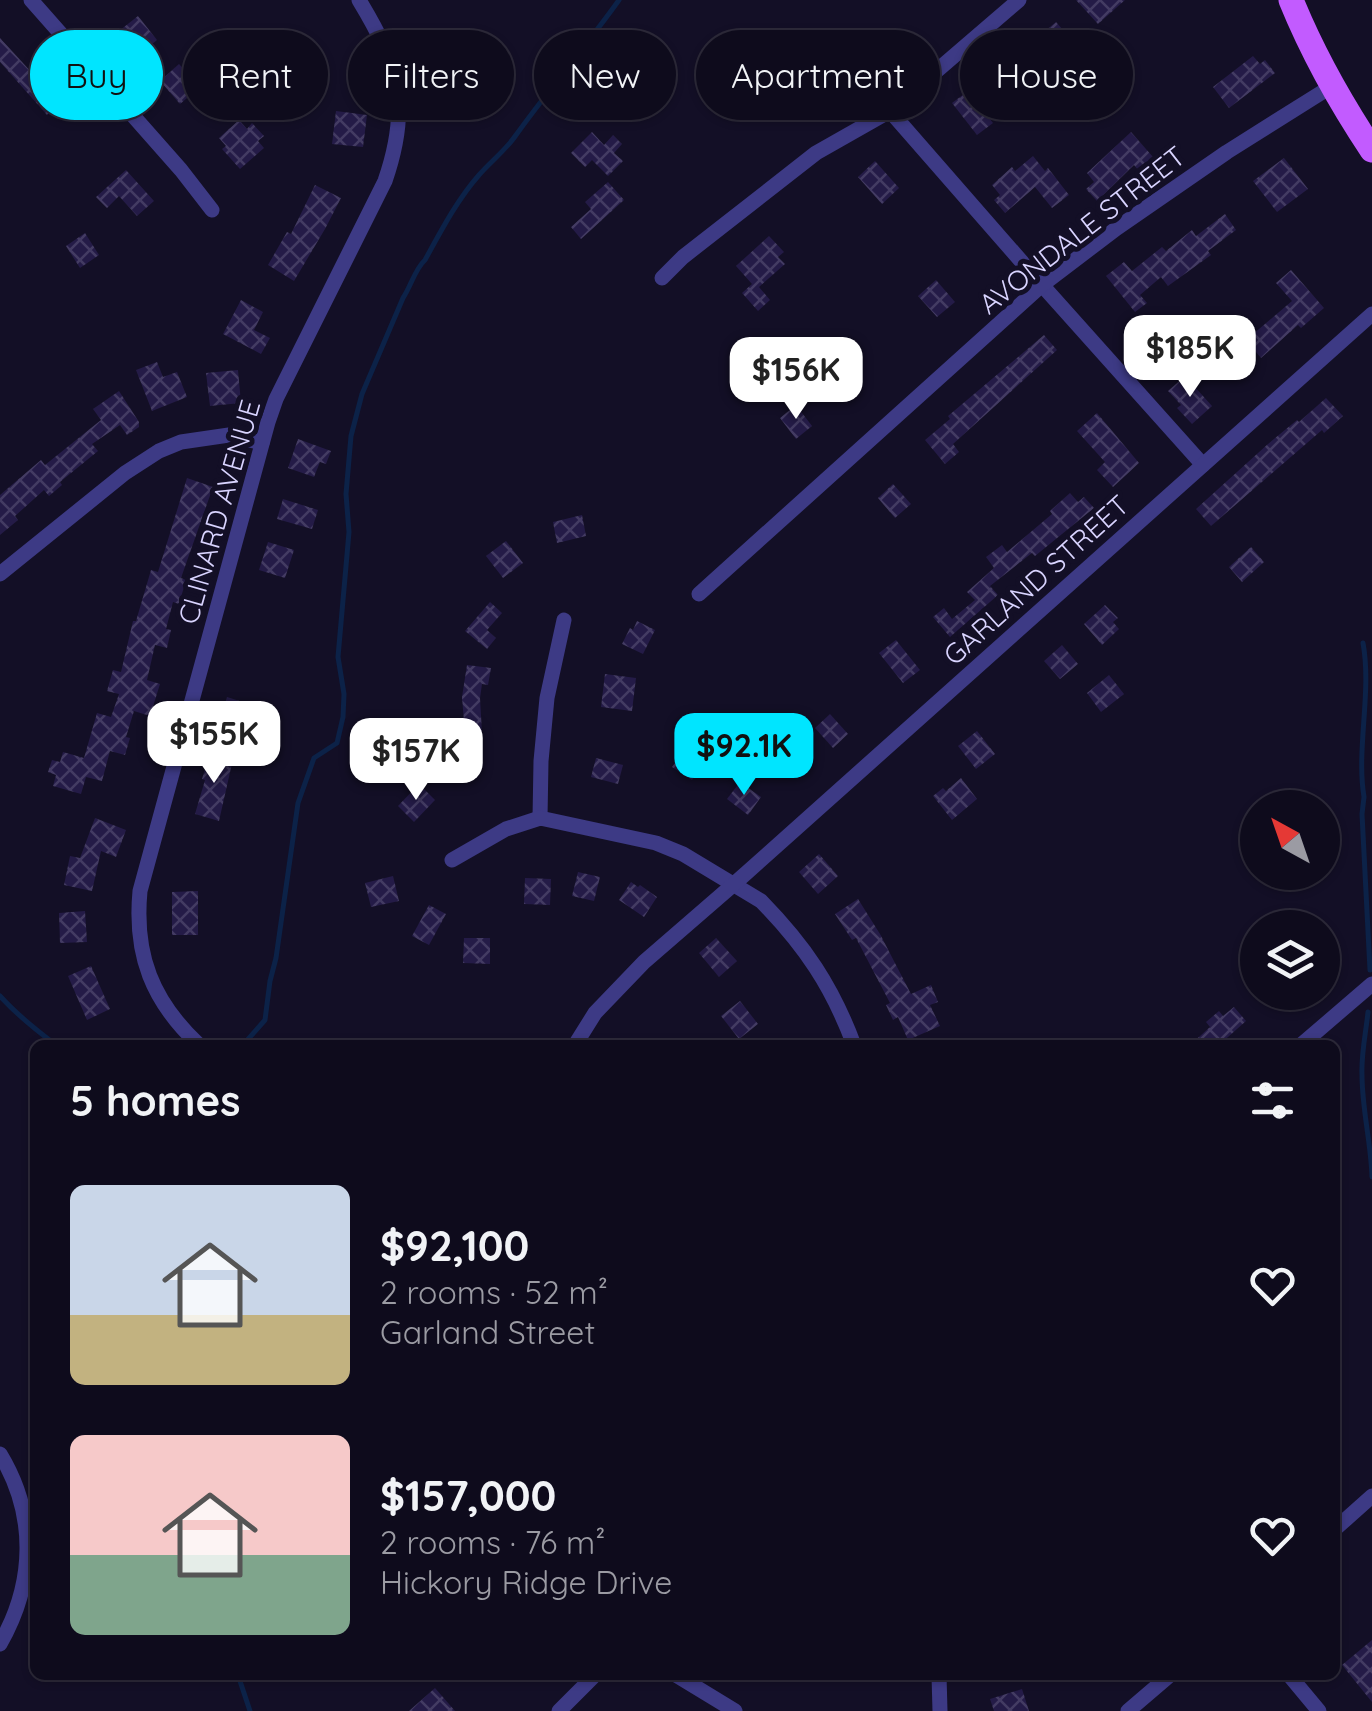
<!DOCTYPE html>
<html lang="en">
<head>
<meta charset="utf-8">
<style>
	body { margin:0; font-family:Quicksand,sans-serif; background:#171425; color:#f1f3f6; height:100vh; display:flex; flex-direction:column; font-size:38px; white-space:nowrap }
	* { box-sizing:border-box; margin:0 }
	p { font-size:32px; color:#9b9ba3 }
	.icon { flex:none; width:55px; height:55px; fill:none; stroke:currentColor; stroke-width:2; stroke-linecap:round; stroke-linejoin:round }
	.map { position:relative; flex:1; overflow:hidden }
	.sheet { position:absolute; left:30px; top:1040px; width:1310px; height:640px; display:flex; flex-direction:column; background:#0e0b1c; border-radius:15px; box-shadow:0 2px 8px #0004,0 0 0 2px #2e2b3b }
	.sheet>* { flex:none }
	.guide { position:absolute; left:30px; top:30px; width:1312px; height:90px; display:flex; gap:20px }
	.needle { width:65px; rotate:320deg }
	.controls { position:absolute; left:1240px; top:790px; display:grid; gap:20px }
	.controls a { display:grid; place-items:center; width:100px; height:100px; border-radius:50%; background:#0e0b1c; box-shadow:0 2px 8px #0004,0 0 0 2px #2e2b3b; font-size:50px }
	.price { position:absolute; translate:-50% -85px; padding:0 22px; border-radius:20px; background:#fff; color:#222; font-size:32px; line-height:65px; filter:drop-shadow(0 2px 5px #0008) }
	.price::after { content:''; position:absolute; left:50%; top:60px; width:30px; height:22px; margin-left:-15px; background:inherit; clip-path:polygon(0 0,100% 0,50% 100%) }
	.price.current { background:#00e5ff; color:#111 }
	ul { padding:0; list-style:none }
	li { display:flex; align-items:center; gap:30px; height:250px; padding:0 40px }
	li span { display:grid; place-items:center; flex:none; width:280px; height:200px; border-radius:15px; color:#555 }
	li>.icon { margin-inline-start:auto }
	span .icon { width:120px; height:120px; fill:#fffc; stroke-width:1 }
	li b { font-size:42px }
	h2 { display:flex; justify-content:space-between; align-items:center; height:120px; padding:0 40px; font-size:42px }
	.tag { padding:0 35px; border-radius:45px; background:#0e0b1c; box-shadow:0 2px 8px #0004,0 0 0 2px #2e2b3b; font-size:35px; line-height:90px }
	.tag.current { background:#00e5ff; color:#111 }
	.map>svg:first-child { display:block }
	.lines { fill:none; stroke-linecap:round; stroke-linejoin:round }
	.stream { stroke:#0c2248; stroke-width:5 }
	.building { fill:url(#building-cross-hatch) }
	.street { stroke:#3d3a85; stroke-width:15 }
	.primary { stroke:#c25bff; stroke-width:25 }
	.labels { text-anchor:middle; stroke-width:10; stroke-linejoin:round; paint-order:stroke }
	.street-label { font-size:28px; fill:#d9d4ff; stroke:#130f26 }
</style>
</head>
<body>
<div class="map">
<svg width="1372" height="1711" viewBox="0 0 1372 1711">
	<defs>
		<pattern id="building-cross-hatch" width="8" height="8" patternUnits="userSpaceOnUse" patternTransform="scale(2.5)"><rect width="8" height="8" fill="#241b47"/><path d="M0 0l8 8M0 8l8-8" fill="none" stroke="#433b63"/></pattern>
	</defs>
	<rect width="100%" height="100%" fill="#130f26"/>
	<g class="lines">
		<g class="stream">
			<path d="M1363,643C1372,692 1356,749 1364,797L1362,814L1370,970"/>
			<path d="M0,996C17,1015 36,1030 56,1045"/>
			<path d="M1368,1012C1366,1032 1361,1054 1362,1075C1362,1109 1371,1143 1372,1177"/>
			<path d="M243,1045L265,1020L270,981L276,958L298,803L314,758L337,743L343,717L344,694L338,657L349,532L346,494L351,436L362,394L403,298C411,286 415,269 425,260C441,231 457,200 479,175C491,161 506,150 516,135C549,89 587,45 619,0"/>
			<polyline points="238,1675 250,1711"/>
		</g>
	</g>
	<g class="building">
		<polygon points="1076,0 1125,0 1098,24"/>
		<polygon points="138,16 157,40 139,55 119,31"/>
		<polygon points="1056,22 1078,47 1061,61 1039,36"/>
		<polygon points="0,38 34,75 38,72 47,82 51,78 62,90 57,94 63,101 47,115 0,62"/>
		<polygon points="1253,56 1260,64 1265,60 1275,73 1229,108 1213,87"/>
		<polygon points="1007,57 1017,69 1021,66 1030,76 1026,79 1039,93 1028,103 1019,94 1010,101 987,75"/>
		<polygon points="179,64 200,87 180,104 160,81"/>
		<polygon points="968,91 993,123 977,135 952,103"/>
		<polygon points="336,111 367,115 363,147 332,144"/>
		<polygon points="239,120 247,129 252,123 264,136 258,141 264,148 240,169 222,149 226,146 219,138"/>
		<polygon points="592,132 604,145 613,135 622,144 614,153 623,161 608,176 592,160 585,167 571,153"/>
		<polygon points="1131,132 1153,157 1138,170 1134,165 1097,201 1086,189 1094,182 1087,173"/>
		<polygon points="1033,156 1045,171 1048,168 1069,195 1052,208 1035,187 1005,213 994,200 1000,195 992,185 1012,167 1015,171"/>
		<polygon points="1284,158 1308,189 1277,212 1253,181"/>
		<polygon points="875,161 899,188 882,204 858,177"/>
		<polygon points="126,170 154,201 137,216 119,196 107,208 96,197"/>
		<polygon points="608,182 624,200 581,239 571,227 591,209 585,202"/>
		<polygon points="315,185 341,198 325,229 294,281 268,265 287,232 291,234"/>
		<polygon points="1225,214 1236,230 1208,251 1211,255 1168,286 1161,277 1140,295 1147,303 1135,312 1106,276 1124,262 1132,271 1162,247 1166,251 1192,230 1196,236"/>
		<polygon points="85,233 99,255 80,268 66,246"/>
		<polygon points="769,236 784,252 778,257 785,264 759,287 770,300 758,311 742,293 752,284 736,266"/>
		<polygon points="1291,270 1324,308 1301,328 1298,325 1261,358 1246,340 1292,301 1276,283"/>
		<polygon points="936,280 955,302 937,317 918,296"/>
		<polygon points="241,300 263,312 254,330 270,338 261,354 223,334"/>
		<polygon points="1044,335 1057,350 953,444 959,452 945,464 925,440 950,419 948,416"/>
		<polygon points="157,362 163,377 177,372 187,397 152,411 136,370"/>
		<polygon points="238,370 241,403 210,406 206,373"/>
		<polygon points="1185,376 1212,406 1192,424 1177,408 1181,405 1168,391"/>
		<polygon points="119,391 139,422 139,427 127,435 120,425 92,444 98,451 60,482 62,485 49,496 44,490 15,516 18,520 0,535 0,495 41,460 45,465 101,420 93,409"/>
		<polygon points="1326,398 1343,416 1324,433 1322,430 1211,526 1196,509 1268,444 1297,420 1299,422"/>
		<polygon points="796,405 812,426 796,439 780,418"/>
		<polygon points="1097,413 1139,463 1113,487 1097,470 1105,462 1077,431"/>
		<polygon points="298,439 331,451 326,464 320,462 314,477 288,468"/>
		<polygon points="187,478 213,487 181,578 186,580 179,604 173,602 166,629 171,630 167,648 155,645 147,680 160,684 150,716 134,711 126,737 130,738 125,755 110,751 102,781 86,777 81,794 53,786 56,775 48,772 52,760 60,762 63,752 84,758 97,713 111,717 119,694 107,691 113,670 121,672 133,621 136,621 151,570 158,572"/>
		<polygon points="893,484 911,504 895,518 878,498"/>
		<polygon points="1070,493 1078,502 1084,497 1094,508 1035,556 1032,553 990,586 998,595 950,637 933,617 944,608 952,619 975,600 967,592 994,568 986,557 1002,545 1007,552 1052,514 1050,511"/>
		<polygon points="283,499 318,510 312,529 277,519"/>
		<polygon points="582,515 586,536 557,543 553,522"/>
		<polygon points="506,541 523,563 503,578 486,556"/>
		<polygon points="268,542 294,550 285,578 259,570"/>
		<polygon points="1251,547 1264,562 1242,582 1229,567"/>
		<polygon points="490,602 502,613 487,630 496,638 487,649 465,631"/>
		<polygon points="1105,605 1118,618 1113,622 1119,629 1102,645 1084,624"/>
		<polygon points="637,621 655,630 643,654 622,644 630,628 633,630"/>
		<polygon points="896,640 920,670 903,683 879,653"/>
		<polygon points="1062,645 1078,664 1060,679 1044,661"/>
		<polygon points="467,665 491,668 488,685 482,684 480,698 482,733 465,734 462,697"/>
		<polygon points="605,674 636,678 632,711 601,707"/>
		<polygon points="1109,675 1124,694 1101,712 1087,693"/>
		<polygon points="227,697 252,705 244,732 219,724"/>
		<polygon points="830,714 848,734 833,748 815,728"/>
		<polygon points="977,731 995,754 976,769 958,746"/>
		<polygon points="689,742 709,755 692,780 672,767"/>
		<polygon points="210,752 233,759 219,821 195,814 205,780 202,779"/>
		<polygon points="596,758 623,765 618,784 591,777"/>
		<polygon points="961,778 977,799 952,820 933,796 943,788 946,791"/>
		<polygon points="740,782 761,797 748,815 727,799"/>
		<polygon points="419,784 435,800 414,822 398,806"/>
		<polygon points="95,818 126,830 116,857 101,851 92,891 64,885 70,856 80,858"/>
		<polygon points="819,854 838,876 818,894 799,872"/>
		<polygon points="578,872 600,877 594,901 572,896"/>
		<polygon points="393,876 399,901 371,907 365,883"/>
		<polygon points="525,878 551,879 550,905 524,904"/>
		<polygon points="631,882 638,887 640,885 657,897 644,917 619,900"/>
		<polygon points="198,891 198,935 172,935 172,892"/>
		<polygon points="858,899 880,934 911,994 931,985 938,1002 930,1005 940,1026 908,1040 898,1017 893,1020 886,1005 890,1003 856,938 852,940 835,914"/>
		<polygon points="429,905 446,914 429,945 412,936"/>
		<polygon points="85,911 87,942 60,943 59,913"/>
		<polygon points="464,938 490,938 490,964 463,963"/>
		<polygon points="716,938 737,961 719,977 699,953"/>
		<polygon points="91,966 110,1009 87,1020 68,976"/>
		<polygon points="740,1001 758,1024 739,1039 721,1016"/>
		<polygon points="1234,1007 1246,1021 1219,1045 1190,1045 1210,1027 1206,1022 1219,1011 1223,1016"/>
		<polygon points="1372,1640 1372,1702 1342,1665"/>
		<polygon points="435,1688 455,1711 409,1711"/>
		<polygon points="1022,1689 1029,1711 994,1711 990,1699"/>
	</g>
	<g class="lines">
		<g class="street">
			<polyline points="31,0 181,170 212,210"/>
			<polyline points="890,111 1042,285 1203,465"/>
			<polyline points="662,278 683,257 816,153 890,111 1019,0"/>
			<polyline points="0,574 125,473 159,451 181,442 229,435 262,443"/>
			<polyline points="699,594 1042,285 1117,228 1227,152 1332,86"/>
			<polyline points="540,818 541,761 547,698 564,620"/>
			<path d="M452,860L506,829L540,818L656,843L683,854L761,901C805,946 832,986 854,1045"/>
			<path d="M199,1045C152,1001 134,955 140,891L268,422L276,399L385,181C411,106 399,66 359,0"/>
			<polyline points="575,1045 595,1013 644,962 734,884 1372,314"/>
			<polyline points="1301,1045 1372,984"/>
			<path d="M0,1454C37,1515 35,1583 0,1644"/>
			<polyline points="1335,1529 1372,1496"/>
			<polyline points="676,1675 735,1711"/>
			<polyline points="939,1675 940,1711"/>
			<polyline points="1289,1675 1319,1711"/>
			<polyline points="559,1711 595,1675"/>
			<polyline points="1128,1711 1170,1675"/>
		</g>
		<path class="primary" d="M1291,0C1313,54 1340,102 1372,150"/>
	</g>
	<g class="labels">
		<g class="street-label">
			<text transform="translate(1082 230) rotate(-38)" y="10">AVONDALE STREET</text>
			<text transform="translate(219 512) rotate(-74)" y="10">CLINARD AVENUE</text>
			<text transform="translate(1036 580) rotate(-42)" y="10">GARLAND STREET</text>
		</g>
	</g>
</svg>
<div class="controls">
<a><svg class="needle" viewBox="-14 -14 28 28"><path d="M0-13l5 13h-10z" fill="#e53935"/><path d="M0 13l5-13h-10z" fill="#9b9ba3"/></svg></a>
<a><svg class="icon" aria-label="layers" viewBox="0 0 24 24"><path d="M12 4l9 5-9 5-9-5zM3 14l9 5 9-5"/></svg></a>
</div>
<b class="price" style="left:1190px;top:400px">$185K</b>
<b class="price" style="left:796px;top:422px">$156K</b>
<b class="price" style="left:214px;top:786px">$155K</b>
<b class="price current" style="left:744px;top:798px">$92.1K</b>
<b class="price" style="left:416px;top:803px">$157K</b>
<div class="guide">
<a class="tag current">Buy</a>
<a class="tag">Rent</a>
<a class="tag">Filters</a>
<a class="tag">New</a>
<a class="tag">Apartment</a>
<a class="tag">House</a>
</div>
<section class="sheet">
<h2>5 homes<svg class="icon" aria-label="filters" viewBox="0 0 24 24"><path d="M4 7h16M4 17h16"/><circle cx="9" cy="7" r="2"/><circle cx="15" cy="17" r="2"/></svg></h2>
<ul>
<li><span style="background:linear-gradient(#c9d6e8 65%,#c2b280 0)"><svg class="icon" aria-label="home" viewBox="0 0 24 24"><path d="M3 11l9-7 9 7M6 9v11h12V9"/></svg></span><div><b>$92,100</b><p>2 rooms · 52 m²</p><p>Garland Street</p></div><svg class="icon" aria-label="heart" viewBox="0 0 24 24"><path d="M12 20l-8-8c-3-5 5-10 8-4 3-6 11-1 8 4z"/></svg></li>
<li><span style="background:linear-gradient(#f6c9c9 60%,#7fa58c 0)"><svg class="icon" aria-label="home" viewBox="0 0 24 24"><path d="M3 11l9-7 9 7M6 9v11h12V9"/></svg></span><div><b>$157,000</b><p>2 rooms · 76 m²</p><p>Hickory Ridge Drive</p></div><svg class="icon" aria-label="heart" viewBox="0 0 24 24"><path d="M12 20l-8-8c-3-5 5-10 8-4 3-6 11-1 8 4z"/></svg></li>
</ul>
</section>
</div>
</body>
</html>
